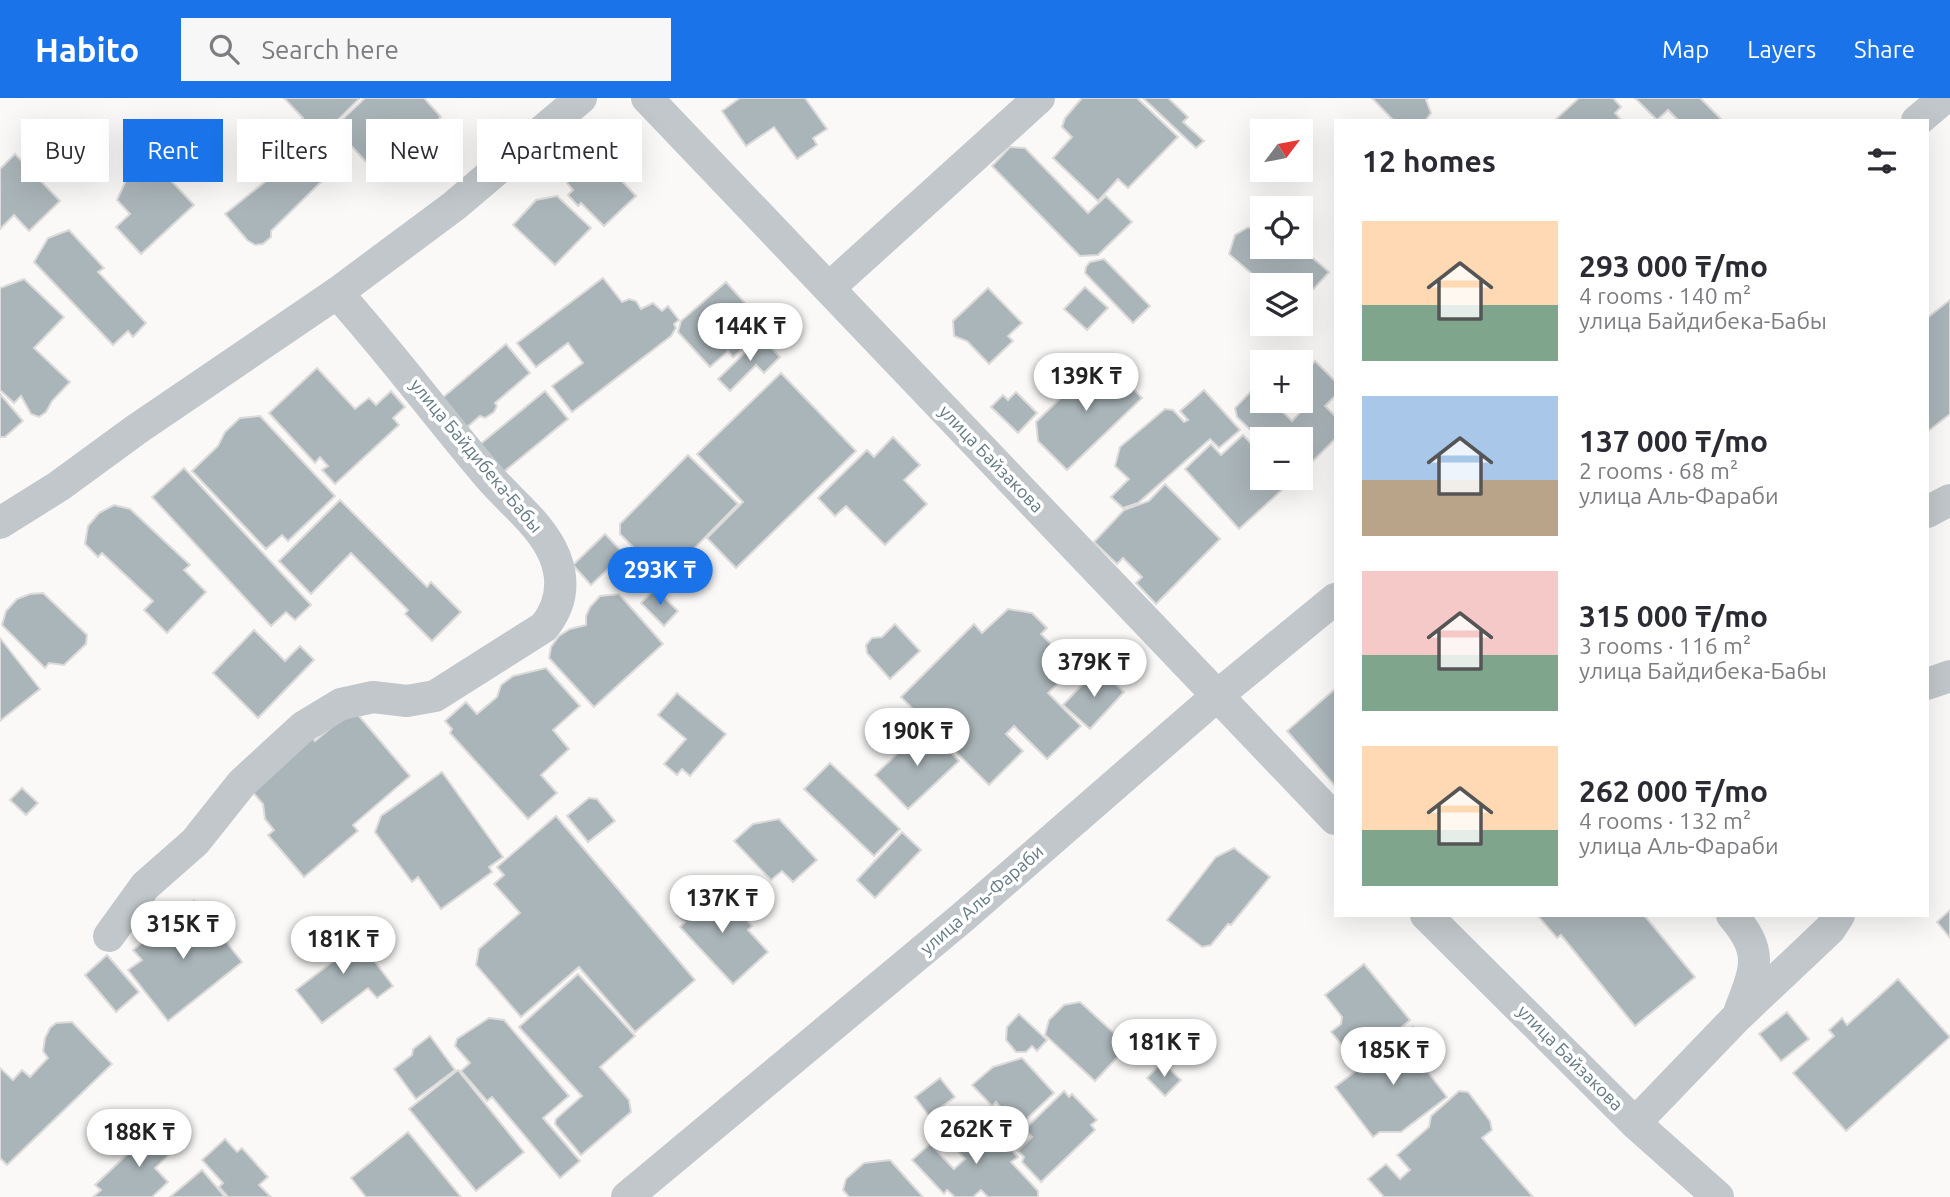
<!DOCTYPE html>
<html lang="en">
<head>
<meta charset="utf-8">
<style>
	body { margin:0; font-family:Ubuntu,sans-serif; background:#f7f7f7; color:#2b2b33; height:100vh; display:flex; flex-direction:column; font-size:26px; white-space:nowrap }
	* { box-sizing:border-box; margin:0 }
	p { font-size:23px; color:#7c7c81 }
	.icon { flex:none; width:38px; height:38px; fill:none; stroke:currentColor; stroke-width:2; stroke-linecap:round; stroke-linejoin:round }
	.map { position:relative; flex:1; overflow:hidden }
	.side { position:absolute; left:1334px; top:21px; width:595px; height:798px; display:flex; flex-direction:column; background:#fff; border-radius:0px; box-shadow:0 7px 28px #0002 }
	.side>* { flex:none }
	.top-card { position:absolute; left:21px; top:21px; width:665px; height:63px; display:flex; gap:14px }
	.needle { width:46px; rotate:58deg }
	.buttons { position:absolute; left:1250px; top:21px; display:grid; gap:14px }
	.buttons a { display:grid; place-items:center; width:63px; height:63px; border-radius:0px; background:#fff; box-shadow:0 7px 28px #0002; font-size:35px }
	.price { position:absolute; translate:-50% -60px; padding:0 16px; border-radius:24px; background:#fff; color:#222; font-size:23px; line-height:46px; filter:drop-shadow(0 2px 4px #0008) }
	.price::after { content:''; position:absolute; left:50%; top:42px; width:21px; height:16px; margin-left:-10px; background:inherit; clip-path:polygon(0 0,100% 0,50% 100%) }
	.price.on { background:#1a73e8; color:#fff }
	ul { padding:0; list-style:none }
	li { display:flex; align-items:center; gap:21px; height:175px; padding:0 28px }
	li span { display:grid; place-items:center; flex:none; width:196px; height:140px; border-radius:0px; color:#555 }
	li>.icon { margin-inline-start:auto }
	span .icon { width:84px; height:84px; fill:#fffc; stroke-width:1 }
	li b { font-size:30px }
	h2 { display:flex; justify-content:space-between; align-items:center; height:84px; padding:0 28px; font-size:30px }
	.pill { padding:0 24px; border-radius:0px; background:#fff; box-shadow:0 7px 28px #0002; font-size:24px; line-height:63px }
	.pill.on { background:#1a73e8; color:#fff }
	header { display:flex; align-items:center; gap:42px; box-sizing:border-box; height:98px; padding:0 35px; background:#1a73e8; color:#fff }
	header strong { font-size:33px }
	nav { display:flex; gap:38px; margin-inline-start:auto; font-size:24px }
	.search { width:490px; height:63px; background:#f7f7f7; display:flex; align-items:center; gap:18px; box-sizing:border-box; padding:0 24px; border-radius:0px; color:#7c7c81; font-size:26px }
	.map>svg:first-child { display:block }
	.building { fill:#aab5b9; stroke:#dcdbda; stroke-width:2 }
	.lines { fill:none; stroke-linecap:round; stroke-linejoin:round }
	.street { stroke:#c1c7ca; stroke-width:32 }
	.labels { text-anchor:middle; stroke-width:7; stroke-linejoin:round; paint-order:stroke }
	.street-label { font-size:18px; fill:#647a83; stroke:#fff }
</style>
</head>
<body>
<header>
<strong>Habito</strong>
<div class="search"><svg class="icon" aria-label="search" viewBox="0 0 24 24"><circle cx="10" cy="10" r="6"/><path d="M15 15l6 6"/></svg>Search here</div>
<nav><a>Map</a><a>Layers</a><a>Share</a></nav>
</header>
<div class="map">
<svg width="1950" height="1099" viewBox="0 0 1950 1099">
	<rect width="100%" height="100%" fill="#faf9f8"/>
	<g class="building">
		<polygon points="284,0 359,0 359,1 303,57 291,59 280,51 281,41 303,20"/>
		<polygon points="365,0 424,0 441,19 378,77 334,29"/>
		<polygon points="740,0 805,0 827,31 813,40 817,47 797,61 774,29 746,48 722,13"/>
		<polygon points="1082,0 1137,0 1178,39 1128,90 1118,81 1098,103 1053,60 1072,39 1062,29 1065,20"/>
		<polygon points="1143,0 1168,0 1188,19 1183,24 1204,43 1196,50"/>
		<polygon points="1372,0 1428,0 1426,2 1431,15 1425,23 1394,23"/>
		<polygon points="1579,0 1613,0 1621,9 1615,15 1622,23 1554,23"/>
		<polygon points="1635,0 1700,0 1723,23 1679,23 1668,12 1657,22"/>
		<polygon points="1010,49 1025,50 1088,115 1106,98 1132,124 1098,157 1080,158 992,68"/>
		<polygon points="15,56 60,103 29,133 14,117 0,131 0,71"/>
		<polygon points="304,65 322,83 271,133 271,139 263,146 255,147 247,142 225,116 287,66"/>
		<polygon points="581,66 606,66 636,98 604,128 581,105 578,108 568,97 573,92 567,85 572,72"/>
		<polygon points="161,72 194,107 141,156 116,129 130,116 117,102 126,82 142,81"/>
		<polygon points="557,98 591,130 555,167 513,127 536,102"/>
		<polygon points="1262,127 1262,149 1300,149 1329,174 1300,206 1300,187 1265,187 1229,156 1235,137 1247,130"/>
		<polygon points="69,132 104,170 98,174 146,225 133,239 128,233 113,247 34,164 48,140"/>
		<polygon points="1104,161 1150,208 1133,225 1085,175 1086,169 1090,164"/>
		<polygon points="603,180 622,204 629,201 636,203 641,211 653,205 662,213 668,208 679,222 674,226 676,230 671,238 572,314 552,288 583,265 568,245 536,269 517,245"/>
		<polygon points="24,181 64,219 34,250 70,284 52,303 46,314 39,319 31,316 21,298 14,305 0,292 0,190"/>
		<polygon points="726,184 762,224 742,242 747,247 733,259 728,253 710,269 678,234 681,223"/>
		<polygon points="1085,189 1108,210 1087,232 1064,211"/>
		<polygon points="988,190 1022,225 1008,238 1013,243 989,266 967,243 954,238 953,223"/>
		<polygon points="1950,202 1950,316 1927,334 1927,220"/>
		<polygon points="761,239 780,259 764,275 756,267 730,293 718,281"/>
		<polygon points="506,246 530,275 495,305 497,308 494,314 485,320 480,318 466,330 441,301"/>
		<polygon points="1103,259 1142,300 1067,372 1038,343 1036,324"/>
		<polygon points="1315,263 1335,283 1335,298 1325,308 1335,318 1335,341 1300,376 1300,341 1262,341 1262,343 1237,319 1235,310 1257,287 1262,292 1262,303 1272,303 1292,323 1305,309 1299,303 1300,279"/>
		<polygon points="317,270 355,311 369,300 376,307 391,293 405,309 393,320 399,327 335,386 322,372 328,368 320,359 315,365 269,315"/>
		<polygon points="781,275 856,353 736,470 707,440 743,404 697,356"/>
		<polygon points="1204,292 1240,332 1219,350 1210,341 1138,405 1123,410 1111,399 1129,381 1115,368 1120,349 1165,311 1173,312 1184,324 1188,322 1180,313"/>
		<polygon points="545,293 568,321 501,376 478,348"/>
		<polygon points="1016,294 1037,315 1018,335 991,309 1003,297 1008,302"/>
		<polygon points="0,296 23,323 5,339 0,339"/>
		<polygon points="260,318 335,398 288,443 282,437 266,451 192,373 218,348 225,334 240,320"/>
		<polygon points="1243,337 1262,357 1262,380 1273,380 1283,391 1239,431 1185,371 1211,346 1221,357"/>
		<polygon points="893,339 920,367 904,382 927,406 885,447 846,408 835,418 818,400 867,352 874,359"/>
		<polygon points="688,357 738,406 671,474 662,478 620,436 620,426"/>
		<polygon points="184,370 311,507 295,522 286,514 271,528 152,399"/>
		<polygon points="1165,386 1220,441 1156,506 1136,485 1142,479 1123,460 1117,466 1094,444 1124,412 1149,403"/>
		<polygon points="340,402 427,489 431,484 461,514 432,543 405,516 408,512 351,455 311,496 279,463"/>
		<polygon points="114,407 130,411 190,467 184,472 206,494 167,535 144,512 153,503 102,455 98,459 85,446 88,428 99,415"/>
		<polygon points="605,436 624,456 591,487 573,467"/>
		<polygon points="655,491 678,513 664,528 641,505"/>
		<polygon points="43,495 87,537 86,546 64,567 49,565 45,570 2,527 6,513 17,501 30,496"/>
		<polygon points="619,496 663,546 594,609 549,560 551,549 559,538 570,531 586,527 586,518 590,509 600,498"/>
		<polygon points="1008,511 1032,515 1047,530 1041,536 1074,570 1048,595 1081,628 1047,661 1014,628 1006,636 1023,653 989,687 901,599 974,526 982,535"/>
		<polygon points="895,526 920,553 890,581 867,555 866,547 872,540 882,539"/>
		<polygon points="254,532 285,563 300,548 314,562 258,620 213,575"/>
		<polygon points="0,540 40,591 0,623"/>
		<polygon points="546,570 580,608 553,632 569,651 541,677 557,695 528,721 450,635 452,631 445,623 466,604 477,616 497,599 501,587 513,578"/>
		<polygon points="1098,570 1124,594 1090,631 1063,607"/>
		<polygon points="1335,591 1335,688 1287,633"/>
		<polygon points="677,595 726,636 690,678 682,671 677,677 664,666 686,641 658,617"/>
		<polygon points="353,611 410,678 353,727 358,733 304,779 268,737 274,732 265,721 263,706 248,689 310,637 315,643"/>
		<polygon points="926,628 959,663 908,711 875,677"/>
		<polygon points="830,665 900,731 874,758 804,691"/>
		<polygon points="442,674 503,759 489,769 492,774 441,811 418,779 412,784 375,734 381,718"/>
		<polygon points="22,690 38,705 26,717 10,702"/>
		<polygon points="589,700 597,701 615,723 588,744 567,718"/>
		<polygon points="556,718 695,882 635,934 579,869 521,919 476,867 479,851 520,815 494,786 504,777 497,769"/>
		<polygon points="779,721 817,762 793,784 782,773 771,782 734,743 753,726"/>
		<polygon points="902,734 921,752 875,800 857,782"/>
		<polygon points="1234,750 1270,779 1231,827 1228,826 1211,847 1202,849 1167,822 1216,759"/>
		<polygon points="719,792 752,828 748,832 768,854 733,886 680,829 685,824 677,817 700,795 707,803"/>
		<polygon points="194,803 242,864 168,923 128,872 142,862 133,852"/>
		<polygon points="1950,812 1950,840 1937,824"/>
		<polygon points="1644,817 1695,879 1635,928 1561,837 1557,840 1538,818"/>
		<polygon points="344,822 393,888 377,900 368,890 322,925 296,892 340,858 324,838"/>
		<polygon points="107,857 139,894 116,914 85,877"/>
		<polygon points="1364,866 1410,922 1358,966 1331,934 1341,926 1342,919 1325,897"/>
		<polygon points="578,876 635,938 600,969 629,1002 631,1014 581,1057 555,1026 556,1021 582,998 519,929"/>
		<polygon points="1898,881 1950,939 1846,1033 1793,975 1834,938 1829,932 1842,920 1847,927"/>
		<polygon points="1080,904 1128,948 1095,983 1045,937 1049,922 1064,907"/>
		<polygon points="1787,914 1809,941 1781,963 1759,936"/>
		<polygon points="1019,916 1047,942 1037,953 1032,948 1026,954 1016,954 1006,942 1007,929"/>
		<polygon points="489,920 504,922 569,998 543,1020 580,1063 560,1080 492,999 487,1003 461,973 470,965 455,948 457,941"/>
		<polygon points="72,924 112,966 7,1067 0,1060 0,970 13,982 22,972 30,979 48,960 43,953 45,940 50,930 56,925"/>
		<polygon points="1413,929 1430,951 1417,960 1447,999 1401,1034 1380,1034 1373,1039 1335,989"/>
		<polygon points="430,938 455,972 416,1001 394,971 412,957 413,951"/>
		<polygon points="1022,960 1054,995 1018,1029 996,1004 992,1008 972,987 993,969"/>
		<polygon points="1162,964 1181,982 1165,998 1147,980"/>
		<polygon points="458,972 524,1054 476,1093 409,1011"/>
		<polygon points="940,980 955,999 929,1018 915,999"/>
		<polygon points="1064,993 1069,999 1072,996 1097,1022 1091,1027 1095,1032 1041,1084 1022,1064 1024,1059 1018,1053 1032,1039 1025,1031"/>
		<polygon points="1459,993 1468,994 1490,1023 1492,1032 1482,1040 1533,1099 1384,1099 1368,1081 1386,1066 1400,1081 1410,1072 1397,1057 1429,1029 1431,1018"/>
		<polygon points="976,1021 1003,1051 1006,1047 1018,1059 1011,1064 1038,1093 1038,1099 988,1099 981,1092 973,1099 955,1099 947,1092 944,1096 912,1062 930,1046 954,1071 965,1061 946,1041 948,1032 961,1022"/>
		<polygon points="157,1028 177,1049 155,1070 168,1084 152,1099 93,1099 101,1092 95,1087"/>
		<polygon points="408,1034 461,1099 366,1099 351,1080"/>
		<polygon points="225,1041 237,1054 242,1050 268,1079 259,1087 271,1099 228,1099 219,1089 223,1085 202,1062"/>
		<polygon points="890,1062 923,1099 849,1099 843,1092 846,1081 864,1065"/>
		<polygon points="202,1072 225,1099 170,1099"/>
	</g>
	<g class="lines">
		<g class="street">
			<polyline points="647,0 1335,721"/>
			<polyline points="1917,23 1944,0"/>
			<polyline points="829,190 1039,0"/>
			<polyline points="1927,414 1950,402"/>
			<polyline points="0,425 59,388 137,331 337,195 454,108 581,0"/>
			<polyline points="1927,586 1950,578"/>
			<polyline points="1426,817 1635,1025 1718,1099"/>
			<path d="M1732,817C1764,854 1756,870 1740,912"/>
			<path d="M109,838L145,788L195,744L242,685L303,629L341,606L373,599L407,603L435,598L544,529C561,508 565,485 555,459C542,427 513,406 491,381C439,320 391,255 337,195"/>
			<polyline points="1635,1025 1738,918 1830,831 1839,817"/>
			<polyline points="627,1099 963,819 1218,597 1335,501"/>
		</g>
	</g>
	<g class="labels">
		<g class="street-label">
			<text transform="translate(476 358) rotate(50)" y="6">улица Байдибека-Бабы</text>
			<text transform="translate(991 361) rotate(46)" y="6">улица Байзакова</text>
			<text transform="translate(982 802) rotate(-41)" y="6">улица Аль-Фараби</text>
			<text transform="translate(1570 960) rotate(45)" y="6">улица Байзакова</text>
		</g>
	</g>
</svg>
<div class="buttons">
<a><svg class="needle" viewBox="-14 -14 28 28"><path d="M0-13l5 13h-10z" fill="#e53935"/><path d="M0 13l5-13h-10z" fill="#7c7c81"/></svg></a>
<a><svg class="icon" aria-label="locate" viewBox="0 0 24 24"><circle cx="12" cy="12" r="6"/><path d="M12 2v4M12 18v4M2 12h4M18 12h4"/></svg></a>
<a><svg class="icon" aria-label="layers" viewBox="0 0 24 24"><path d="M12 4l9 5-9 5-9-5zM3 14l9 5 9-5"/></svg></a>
<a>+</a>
<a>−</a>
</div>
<b class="price" style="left:750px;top:265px">144K ₸</b>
<b class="price" style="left:1086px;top:315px">139K ₸</b>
<b class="price on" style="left:660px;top:509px">293K ₸</b>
<b class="price" style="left:1094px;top:601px">379K ₸</b>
<b class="price" style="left:917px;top:670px">190K ₸</b>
<b class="price" style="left:722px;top:837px">137K ₸</b>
<b class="price" style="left:183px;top:863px">315K ₸</b>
<b class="price" style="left:343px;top:878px">181K ₸</b>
<b class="price" style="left:1164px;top:981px">181K ₸</b>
<b class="price" style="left:1393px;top:989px">185K ₸</b>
<b class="price" style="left:976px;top:1068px">262K ₸</b>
<b class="price" style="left:139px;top:1071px">188K ₸</b>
<div class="top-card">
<a class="pill">Buy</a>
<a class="pill on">Rent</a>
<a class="pill">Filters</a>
<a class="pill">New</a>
<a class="pill">Apartment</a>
</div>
<section class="side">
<h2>12 homes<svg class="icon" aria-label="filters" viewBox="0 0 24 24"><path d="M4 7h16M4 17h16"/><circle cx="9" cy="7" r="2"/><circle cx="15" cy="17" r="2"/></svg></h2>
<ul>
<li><span style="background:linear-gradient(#ffd9b3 60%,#7fa58c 0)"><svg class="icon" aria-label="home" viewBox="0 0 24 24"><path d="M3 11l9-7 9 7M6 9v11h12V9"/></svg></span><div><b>293 000 ₸/mo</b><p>4 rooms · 140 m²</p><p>улица Байдибека-Бабы</p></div></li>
<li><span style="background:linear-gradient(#a9c7e8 60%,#b9a48a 0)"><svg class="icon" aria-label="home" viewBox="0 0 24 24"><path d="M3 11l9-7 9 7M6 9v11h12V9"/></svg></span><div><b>137 000 ₸/mo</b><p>2 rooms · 68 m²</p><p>улица Аль-Фараби</p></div></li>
<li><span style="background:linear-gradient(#f6c9c9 60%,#7fa58c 0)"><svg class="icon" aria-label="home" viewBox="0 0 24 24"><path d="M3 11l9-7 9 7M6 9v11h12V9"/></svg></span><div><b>315 000 ₸/mo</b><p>3 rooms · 116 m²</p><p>улица Байдибека-Бабы</p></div></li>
<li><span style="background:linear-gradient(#ffd9b3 60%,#7fa58c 0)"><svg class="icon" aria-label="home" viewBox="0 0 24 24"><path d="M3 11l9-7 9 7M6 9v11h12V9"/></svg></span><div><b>262 000 ₸/mo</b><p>4 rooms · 132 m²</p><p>улица Аль-Фараби</p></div></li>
</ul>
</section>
</div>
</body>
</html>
